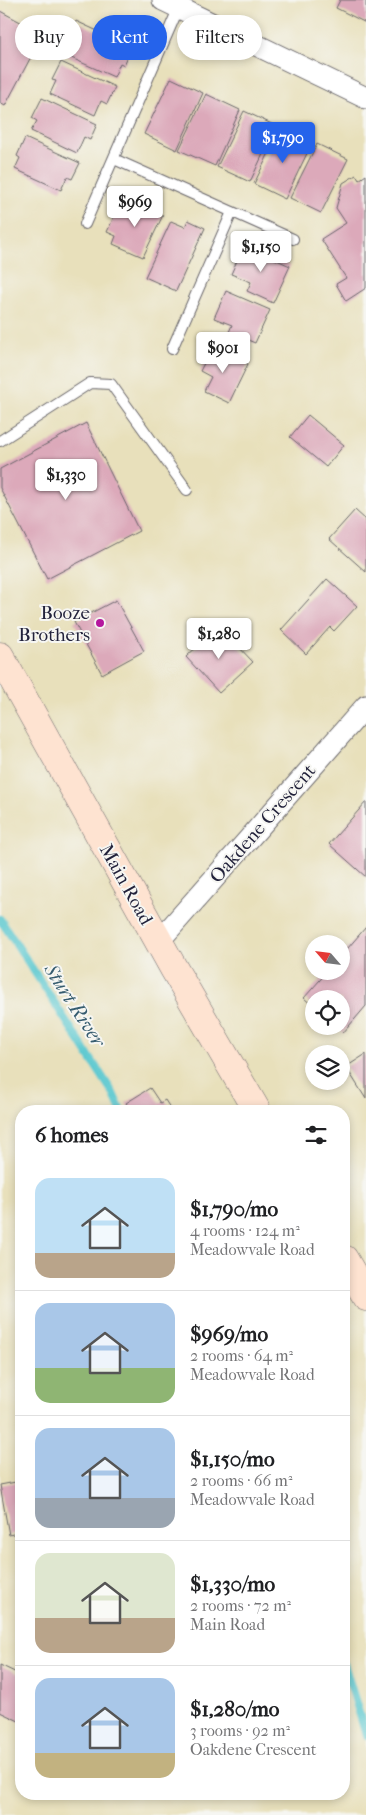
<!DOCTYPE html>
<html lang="en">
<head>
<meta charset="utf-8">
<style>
	body { margin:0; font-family:"IM FELL French Canon",serif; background:#f6f6f6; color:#202124; height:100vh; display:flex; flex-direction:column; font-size:19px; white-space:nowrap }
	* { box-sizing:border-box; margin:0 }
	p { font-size:16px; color:#757577 }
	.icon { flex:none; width:28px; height:28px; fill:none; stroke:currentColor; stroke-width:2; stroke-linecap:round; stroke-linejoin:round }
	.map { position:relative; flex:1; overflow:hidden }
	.sheet { position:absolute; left:15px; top:1105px; width:335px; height:695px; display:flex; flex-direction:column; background:#fff; border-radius:20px; box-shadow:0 2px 8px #0003 }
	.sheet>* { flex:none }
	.top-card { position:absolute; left:15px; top:15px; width:336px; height:45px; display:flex; gap:10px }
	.needle { width:32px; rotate:298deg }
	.tools { position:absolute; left:305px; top:935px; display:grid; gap:10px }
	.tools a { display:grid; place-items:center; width:45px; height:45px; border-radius:50%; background:#fff; box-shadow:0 2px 8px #0003; font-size:25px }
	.price { position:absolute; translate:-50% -42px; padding:0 11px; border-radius:5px; background:#fff; color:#222; font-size:16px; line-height:32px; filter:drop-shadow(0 1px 2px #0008) }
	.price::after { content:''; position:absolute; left:50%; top:30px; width:15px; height:11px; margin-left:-8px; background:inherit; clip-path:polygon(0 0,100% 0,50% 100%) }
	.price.on { background:#2563eb; color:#fff }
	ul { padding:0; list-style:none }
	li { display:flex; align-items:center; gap:15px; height:125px; padding:0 20px }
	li+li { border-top:1px solid #e0e0e0 }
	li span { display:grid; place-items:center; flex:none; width:140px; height:100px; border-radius:15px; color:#555 }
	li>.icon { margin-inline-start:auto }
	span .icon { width:60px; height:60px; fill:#fffc; stroke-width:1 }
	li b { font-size:21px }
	h2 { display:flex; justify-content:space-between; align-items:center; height:60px; padding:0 20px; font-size:21px }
	.pill { padding:0 18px; border-radius:22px; background:#fff; box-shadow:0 2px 8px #0003; font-size:18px; line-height:45px }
	.pill.on { background:#2563eb; color:#fff }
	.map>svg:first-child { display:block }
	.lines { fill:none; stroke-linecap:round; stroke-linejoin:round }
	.stream { stroke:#5ac8cf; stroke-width:8 }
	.building { fill:#dca9ba }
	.service-casing { stroke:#676468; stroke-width:12 }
	.minor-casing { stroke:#676468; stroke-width:23 }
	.secondary-casing { stroke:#676468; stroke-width:29 }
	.service { stroke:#fff; stroke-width:10 }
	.minor { stroke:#fff; stroke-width:21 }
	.secondary { stroke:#fee3d1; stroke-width:28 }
	.poi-dot { fill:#b5179e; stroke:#f6f6f2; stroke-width:2 }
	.labels { text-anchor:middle; stroke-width:4; stroke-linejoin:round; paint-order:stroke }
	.poi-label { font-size:19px; fill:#22223b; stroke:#f6f6f2; text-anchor:end }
	.street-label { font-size:19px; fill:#22223b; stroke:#f6f6f2 }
	.water-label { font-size:20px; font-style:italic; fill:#365c6f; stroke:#f6f6f2 }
</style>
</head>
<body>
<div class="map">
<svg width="366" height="1815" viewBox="0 0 366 1815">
	<rect width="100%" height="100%" fill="#f6f6f2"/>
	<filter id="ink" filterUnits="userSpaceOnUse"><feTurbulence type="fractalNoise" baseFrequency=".02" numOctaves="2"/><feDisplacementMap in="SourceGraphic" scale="10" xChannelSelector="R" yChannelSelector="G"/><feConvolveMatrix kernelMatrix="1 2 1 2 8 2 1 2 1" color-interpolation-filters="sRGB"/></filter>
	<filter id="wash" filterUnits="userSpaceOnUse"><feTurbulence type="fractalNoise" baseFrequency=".0096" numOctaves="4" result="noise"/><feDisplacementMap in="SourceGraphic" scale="20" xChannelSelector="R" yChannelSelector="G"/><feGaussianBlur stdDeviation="1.12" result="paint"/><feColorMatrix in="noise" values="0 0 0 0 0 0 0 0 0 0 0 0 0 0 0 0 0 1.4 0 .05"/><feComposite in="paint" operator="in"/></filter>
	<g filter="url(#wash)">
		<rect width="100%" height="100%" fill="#e8e0bb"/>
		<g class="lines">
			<g class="stream">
				<polyline points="0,919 113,1093 121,1111"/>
				<polyline points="344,1664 366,1735"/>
			</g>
		</g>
		<g id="blocks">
			<g class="building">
				<polygon points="340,0 366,0 366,23 336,8"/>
				<polygon points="0,11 43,34 5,106 0,103"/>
				<polygon points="76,21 132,47 124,65 120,63 114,77 67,56 73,44 67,41"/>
				<polygon points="61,62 115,87 107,104 101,101 95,115 50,94 56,81 52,80"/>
				<polygon points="171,78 203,93 177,150 144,134"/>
				<polygon points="206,94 240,110 215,166 179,150"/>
				<polygon points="42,98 97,124 90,140 84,137 77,153 31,131 37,121 32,118"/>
				<polygon points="244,111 276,126 250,182 217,167"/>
				<polygon points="281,128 312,143 285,199 254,184"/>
				<polygon points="25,138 80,163 72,179 67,177 61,190 15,169 20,158 17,156"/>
				<polygon points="317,144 348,159 321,213 290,198"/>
				<polygon points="356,175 359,180 366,175 366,288 346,301 336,284 346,278 321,239 346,223 336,208 343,183"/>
				<polygon points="133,201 163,215 143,257 113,244 116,236 107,232 118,208 127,213"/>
				<polygon points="188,220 205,228 176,291 145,277 171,221 185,227"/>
				<polygon points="244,245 290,266 273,303 247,291 251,282 231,274"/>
				<polygon points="226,291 270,310 255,343 229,332 232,325 214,318"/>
				<polygon points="213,346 248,364 229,403 204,391 211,377 200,371"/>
				<polygon points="308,415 344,445 326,467 290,437"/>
				<polygon points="86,423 139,531 47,579 0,488 0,469"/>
				<polygon points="355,510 366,520 366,572 329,539"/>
				<polygon points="327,579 357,606 334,631 330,627 306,654 281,630"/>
				<polygon points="116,600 144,651 102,674 74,622"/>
				<polygon points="219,626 253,662 219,693 186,657"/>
				<polygon points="366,802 366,877 329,844"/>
				<polygon points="366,927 366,1006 343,1033 336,1026 341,1026 341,999 314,999 314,1007 304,998 328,971 341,971 341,956"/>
				<polygon points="366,1054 366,1099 346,1067"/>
				<polygon points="150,1088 160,1103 165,1100 172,1111 131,1111 126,1103"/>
				<polygon points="21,1481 21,1532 9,1535 0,1485"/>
				<polygon points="0,1665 21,1675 21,1722 0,1712"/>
			</g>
		</g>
	</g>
	<g filter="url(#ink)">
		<use href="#blocks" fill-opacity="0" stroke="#676468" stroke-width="1"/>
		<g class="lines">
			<g class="service-casing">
				<g id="service">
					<polyline points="114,159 293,239"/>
					<polyline points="85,224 179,7"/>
					<polyline points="172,349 232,212"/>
					<polyline points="0,441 90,383 111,384 187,490"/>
				</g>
			</g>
			<g class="minor-casing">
				<g id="minor">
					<polyline points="163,0 366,98"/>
					<polyline points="159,941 366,706"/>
				</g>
			</g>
			<g class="secondary-casing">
				<g id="secondary">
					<polyline points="0,656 174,969 257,1111"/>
					<polyline points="344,1259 366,1297"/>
				</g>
			</g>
			<use href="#service" class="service"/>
			<use href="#minor" class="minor"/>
			<use href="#secondary" class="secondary"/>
		</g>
	</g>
	<circle class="poi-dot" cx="100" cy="623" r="5"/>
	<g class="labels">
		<g class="poi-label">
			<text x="90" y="619">Booze<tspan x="90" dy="22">Brothers</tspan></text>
		</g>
		<g class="street-label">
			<text transform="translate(262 823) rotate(-49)" y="7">Oakdene Crescent</text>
			<text transform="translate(127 884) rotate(61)" y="7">Main Road</text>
		</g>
		<g class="water-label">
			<text transform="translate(75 1005) rotate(57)" y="7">Sturt River</text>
		</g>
	</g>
</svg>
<div class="tools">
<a><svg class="needle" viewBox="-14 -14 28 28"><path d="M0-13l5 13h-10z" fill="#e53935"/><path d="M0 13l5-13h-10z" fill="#757577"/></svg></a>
<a><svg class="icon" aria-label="locate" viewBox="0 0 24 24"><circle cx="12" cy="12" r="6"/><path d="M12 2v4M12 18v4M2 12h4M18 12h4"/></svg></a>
<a><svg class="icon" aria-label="layers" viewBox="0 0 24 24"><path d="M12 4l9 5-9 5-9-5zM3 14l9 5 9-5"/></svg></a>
</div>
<b class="price on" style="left:283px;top:164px">$1,790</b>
<b class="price" style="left:135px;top:228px">$969</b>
<b class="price" style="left:261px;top:273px">$1,150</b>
<b class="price" style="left:223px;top:374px">$901</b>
<b class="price" style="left:66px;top:501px">$1,330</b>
<b class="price" style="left:219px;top:660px">$1,280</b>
<div class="top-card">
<a class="pill">Buy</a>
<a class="pill on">Rent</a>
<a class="pill">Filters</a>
</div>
<section class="sheet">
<h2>6 homes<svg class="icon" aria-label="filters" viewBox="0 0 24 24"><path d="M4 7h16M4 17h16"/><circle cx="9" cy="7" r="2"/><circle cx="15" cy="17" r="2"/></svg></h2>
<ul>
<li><span style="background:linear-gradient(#bfe0f5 75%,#b9a48a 0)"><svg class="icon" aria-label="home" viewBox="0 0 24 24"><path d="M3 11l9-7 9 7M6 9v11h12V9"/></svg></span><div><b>$1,790/mo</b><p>4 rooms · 124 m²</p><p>Meadowvale Road</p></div></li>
<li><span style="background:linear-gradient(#a9c7e8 65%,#8fb573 0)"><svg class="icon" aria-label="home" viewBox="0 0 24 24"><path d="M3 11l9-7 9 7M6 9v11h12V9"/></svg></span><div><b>$969/mo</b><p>2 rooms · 64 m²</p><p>Meadowvale Road</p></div></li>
<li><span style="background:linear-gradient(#a9c7e8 70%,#9aa5b1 0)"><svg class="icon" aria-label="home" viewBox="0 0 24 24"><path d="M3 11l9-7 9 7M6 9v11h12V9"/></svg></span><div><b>$1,150/mo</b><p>2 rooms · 66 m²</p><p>Meadowvale Road</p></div></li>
<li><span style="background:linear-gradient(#dfe7d0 65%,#b9a48a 0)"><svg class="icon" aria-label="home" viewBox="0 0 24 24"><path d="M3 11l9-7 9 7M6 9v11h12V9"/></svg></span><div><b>$1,330/mo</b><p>2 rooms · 72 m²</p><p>Main Road</p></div></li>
<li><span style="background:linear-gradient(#a9c7e8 75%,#c2b280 0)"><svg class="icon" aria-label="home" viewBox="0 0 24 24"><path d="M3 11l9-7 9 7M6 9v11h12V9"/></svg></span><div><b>$1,280/mo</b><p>3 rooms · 92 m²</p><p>Oakdene Crescent</p></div></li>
</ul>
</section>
</div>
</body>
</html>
